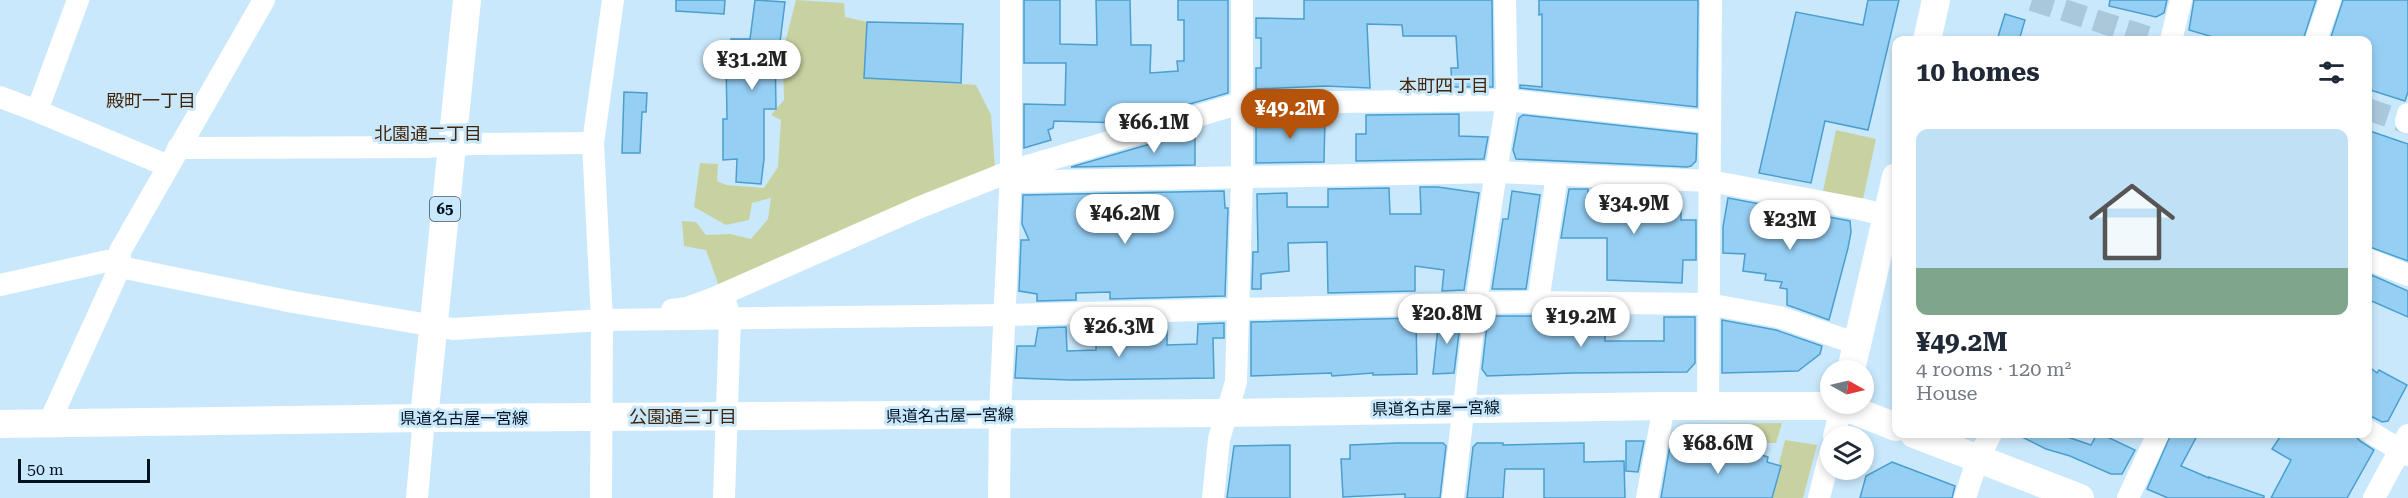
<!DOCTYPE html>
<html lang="en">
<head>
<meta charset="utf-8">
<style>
	body { margin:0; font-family:"Roboto Serif","Noto Sans JP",serif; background:#f6f6f7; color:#1f2937; height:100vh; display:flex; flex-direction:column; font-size:22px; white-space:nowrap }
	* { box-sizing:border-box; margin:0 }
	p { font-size:20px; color:#747a83 }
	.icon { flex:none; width:33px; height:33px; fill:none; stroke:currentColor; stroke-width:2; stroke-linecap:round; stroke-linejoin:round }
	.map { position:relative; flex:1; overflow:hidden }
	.sheet { position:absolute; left:1892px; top:36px; width:480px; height:402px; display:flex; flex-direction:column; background:#fff; border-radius:12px; box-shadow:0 3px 9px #0003 }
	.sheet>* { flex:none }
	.needle { width:39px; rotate:98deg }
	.tools { position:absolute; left:1820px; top:360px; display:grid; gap:12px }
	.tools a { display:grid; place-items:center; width:54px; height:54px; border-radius:50%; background:#fff; box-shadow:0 3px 9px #0003; font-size:30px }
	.scale { position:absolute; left:18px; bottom:15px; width:132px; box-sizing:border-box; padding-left:6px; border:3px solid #001220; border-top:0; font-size:16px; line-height:21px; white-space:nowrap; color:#001220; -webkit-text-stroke:4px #c9e8fc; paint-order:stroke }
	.price { position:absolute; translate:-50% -51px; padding:0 14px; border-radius:21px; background:#fff; color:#222; font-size:20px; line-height:39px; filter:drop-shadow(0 2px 3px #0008) }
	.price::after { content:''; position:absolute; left:50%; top:36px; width:18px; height:14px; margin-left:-9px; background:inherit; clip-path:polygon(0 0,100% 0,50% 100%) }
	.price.active { background:#b45309; color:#fff }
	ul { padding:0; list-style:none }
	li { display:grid; align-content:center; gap:12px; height:318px; padding:0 24px }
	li+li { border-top:2px solid #e0e1e3 }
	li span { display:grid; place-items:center; height:186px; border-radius:12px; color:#555 }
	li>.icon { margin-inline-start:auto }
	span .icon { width:108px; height:108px; fill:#fffc; stroke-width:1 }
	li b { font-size:26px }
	h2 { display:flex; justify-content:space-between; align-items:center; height:72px; padding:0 24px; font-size:26px }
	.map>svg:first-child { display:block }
	.green { fill:#c8d2a1 }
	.building { fill:#96cff4; stroke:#4b9ece; stroke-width:1.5 }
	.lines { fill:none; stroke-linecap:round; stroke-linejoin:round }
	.minor-tunnel { stroke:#abc8db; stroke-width:22; stroke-dasharray:22 11; stroke-linecap:butt }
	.minor { stroke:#fff; stroke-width:22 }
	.major { stroke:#fff; stroke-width:28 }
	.labels { text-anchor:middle; stroke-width:6; stroke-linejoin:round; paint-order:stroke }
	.shield { fill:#c9e8fc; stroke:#3c5262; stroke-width:1.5 }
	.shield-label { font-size:15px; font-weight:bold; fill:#001220 }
	.street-label { font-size:16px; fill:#001220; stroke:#c9e8fc }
	.neighbourhood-label { font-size:18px; fill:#43240a; stroke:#c9e8fc }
</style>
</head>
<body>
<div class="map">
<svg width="2408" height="498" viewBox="0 0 2408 498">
	<rect width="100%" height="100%" fill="#c9e8fc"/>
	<g class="green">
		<polygon points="796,0 844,3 845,17 867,22 864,78 976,85 991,115 995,168 719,286 706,250 684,246 682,221 696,222 706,235 730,234 751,239 768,219 771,198 752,203 749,220 726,225 694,207 700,163 718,164 717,181 726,185 764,188 778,167 781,120 771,115 784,100 783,57 755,55 757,45 779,45 785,43"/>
		<polygon points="1836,130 1876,139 1863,199 1823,191"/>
		<polygon points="1782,423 1776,443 1733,443 1722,498 1681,498 1695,424"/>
		<polygon points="1785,440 1817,445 1803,498 1770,498"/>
	</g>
	<g class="building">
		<polygon points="676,0 725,0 724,14 676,11"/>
		<polygon points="755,0 785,2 780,42 775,42 776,109 764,109 764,159 761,184 736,182 737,159 723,160 723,119 727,119 726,61 731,61 731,39 750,39"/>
		<polygon points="1024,0 1060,0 1060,44 1097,45 1096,0 1130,0 1131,45 1151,45 1150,73 1178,71 1177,61 1184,61 1184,20 1178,20 1178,0 1228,0 1228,93 1124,123 1054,121 1053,128 1048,130 1051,140 1024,148 1024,104 1065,105 1066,63 1024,63"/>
		<polygon points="1304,0 1492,0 1493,87 1452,87 1451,68 1458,68 1456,36 1403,36 1402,25 1367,24 1370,88 1325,86 1256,89 1256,68 1261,68 1261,38 1256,38 1256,18 1304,19"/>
		<polygon points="1539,0 1698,0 1697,107 1520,88 1520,85 1542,87 1542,14 1539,15"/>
		<polygon points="1868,0 1899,0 1868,130 1825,121 1811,183 1759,173 1796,12 1863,25"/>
		<polygon points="2110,0 2167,0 2164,13 2156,17 2109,6"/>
		<polygon points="2194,0 2316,0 2303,40 2223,40 2189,30"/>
		<polygon points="2343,0 2408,0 2408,92 2405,101 2367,89 2367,40 2330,40"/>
		<polygon points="2005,14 2025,20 2019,40 1997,40"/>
		<polygon points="867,22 963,24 961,83 864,78"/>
		<polygon points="624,92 647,93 646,112 642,112 640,153 622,153"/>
		<polygon points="1459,114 1459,136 1488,137 1484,159 1356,161 1356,134 1366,134 1366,115"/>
		<polygon points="1523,115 1697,134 1696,161 1691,166 1687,167 1516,159 1513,150 1519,118"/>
		<polygon points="1256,116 1325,118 1324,162 1256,163"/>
		<polygon points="2367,130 2408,144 2408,261 2367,246"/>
		<polygon points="1195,131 1195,165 1071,167"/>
		<polygon points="1420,187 1438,187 1479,193 1464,290 1442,291 1444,270 1415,266 1415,291 1328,293 1327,242 1288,243 1289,271 1261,274 1261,289 1252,289 1253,252 1258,252 1257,194 1287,193 1287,207 1328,207 1328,189 1389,188 1390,214 1421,214"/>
		<polygon points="1569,189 1588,189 1588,197 1681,199 1681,220 1696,220 1696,260 1683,260 1682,283 1607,280 1607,238 1561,238"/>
		<polygon points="1224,191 1225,208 1228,208 1225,296 1110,299 1110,292 1076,293 1076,300 1037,301 1037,294 1019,291 1021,240 1029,240 1022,224 1023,195"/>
		<polygon points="1512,191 1540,195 1526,289 1492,289 1503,219 1508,219"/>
		<polygon points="1728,198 1850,221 1851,232 1848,248 1829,320 1787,305 1787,289 1780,288 1782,282 1765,280 1766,274 1743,271 1745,254 1723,253 1723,227"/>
		<polygon points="2367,273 2408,291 2408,317 2367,299"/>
		<polygon points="1488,316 1573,316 1573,329 1605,329 1605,341 1664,341 1664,317 1695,317 1695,363 1687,372 1572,373 1487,376 1482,369"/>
		<polygon points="1461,317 1454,373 1433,374 1439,318"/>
		<polygon points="1416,318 1417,374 1373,375 1373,373 1332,376 1331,373 1251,376 1251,322"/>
		<polygon points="1722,320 1776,330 1822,346 1820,354 1798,371 1722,373"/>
		<polygon points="1224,323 1224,338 1213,338 1214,378 1071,380 1015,378 1017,346 1035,346 1038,328 1066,327 1067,351 1096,350 1096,339 1123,339 1123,345 1153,345 1153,325 1167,324 1167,345 1197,344 1198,324"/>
		<polygon points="2367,365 2377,373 2379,370 2407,385 2388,421 2382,422 2367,414"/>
		<polygon points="2016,434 2059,434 2091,445 2097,434 2101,434 2135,450 2122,474 2111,474 2070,456 2046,449"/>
		<polygon points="2171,434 2198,434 2181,466 2209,478 2209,477 2264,496 2264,498 2168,498 2147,489"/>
		<polygon points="2282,434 2354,434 2360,441 2374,450 2347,498 2271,498 2291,460 2272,449"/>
		<polygon points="1626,441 1644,441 1638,472 1626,471"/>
		<polygon points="1397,443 1443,443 1446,446 1440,498 1405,498 1405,494 1343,497 1341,459 1350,459 1350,445"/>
		<polygon points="1477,443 1503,443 1503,445 1584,443 1584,462 1624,461 1625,498 1544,498 1544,469 1505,469 1503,498 1467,498 1473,447"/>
		<polygon points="1290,445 1290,498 1227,498 1234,446"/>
		<polygon points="1670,445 1736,457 1737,453 1744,455 1746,450 1768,457 1767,462 1781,466 1772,498 1661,498"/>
		<polygon points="1892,462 1955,486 1952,498 1860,498 1866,476"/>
	</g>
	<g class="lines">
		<g class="minor-tunnel">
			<polyline points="2032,0 2157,40"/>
			<polyline points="2367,109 2408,123"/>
		</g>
		<g class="minor">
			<polyline points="2171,40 2181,0"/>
			<polyline points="2316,40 2330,0"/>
			<polyline points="0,97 37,111 168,166"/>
			<polyline points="37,111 78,0"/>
			<polyline points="2406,122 2408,114"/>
			<polyline points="178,148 425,147 474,144 593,143"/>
			<polyline points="1010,182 1497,172 1710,181 1860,209 1896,218"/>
			<polyline points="2367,259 2408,275"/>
			<polyline points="0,285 107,261 120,267 293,302 453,329 602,320 1005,315 1523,302 1708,304 1779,317 1857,344"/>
			<polyline points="1538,302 1557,175"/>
			<polyline points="672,310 687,308 714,298 918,208 1011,171 1241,103 1507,100 1709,122"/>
			<polyline points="1708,407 1711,0"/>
			<polyline points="49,423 120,267 120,251 264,0"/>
			<polyline points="2367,430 2408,455"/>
			<polyline points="1834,436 1842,406"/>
			<polyline points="417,498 424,418"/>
			<polyline points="601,498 602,320 593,143 613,0"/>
			<polyline points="724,498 730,319 726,304"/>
			<polyline points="999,498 1000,414 1011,171 1011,0"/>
			<polyline points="1213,498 1219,439 1236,382 1242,177 1242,0"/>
			<polyline points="1453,498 1476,303 1507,100 1505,0"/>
			<polyline points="1647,498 1664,406"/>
			<polyline points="1819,498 1830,454"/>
			<polyline points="1965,498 1978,458 1991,434"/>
			<polyline points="2128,498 2158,434"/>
			<polyline points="2374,498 2408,435"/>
		</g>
		<g class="major">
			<polyline points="1927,40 1936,0"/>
			<polyline points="1851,370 1896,177"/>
			<polyline points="424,418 467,0"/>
			<polyline points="0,424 424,418 1226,413 1664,406 1842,406 1896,427"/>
			<polyline points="1914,434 2080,498"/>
		</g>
	</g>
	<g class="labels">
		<rect class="shield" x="430" y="197" width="30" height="24" rx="4.5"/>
		<g class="shield-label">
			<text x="445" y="214">65</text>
		</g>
		<g class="street-label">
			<text transform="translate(1436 408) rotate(-1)" y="6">県道名古屋一宮線</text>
			<text transform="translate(950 415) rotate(-1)" y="6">県道名古屋一宮線</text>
			<text x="464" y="424">県道名古屋一宮線</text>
		</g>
		<g class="neighbourhood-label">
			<text x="1444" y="92">本町四丁目</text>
			<text x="151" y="107">殿町一丁目</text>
			<text x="428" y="140">北園通二丁目</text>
			<text x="683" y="423">公園通三丁目</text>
		</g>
	</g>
</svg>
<div class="tools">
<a><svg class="needle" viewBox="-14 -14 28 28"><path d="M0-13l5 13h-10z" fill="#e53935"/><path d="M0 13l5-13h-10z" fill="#747a83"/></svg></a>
<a><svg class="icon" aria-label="layers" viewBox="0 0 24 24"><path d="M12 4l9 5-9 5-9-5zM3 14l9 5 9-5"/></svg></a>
</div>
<div class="scale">50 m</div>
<b class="price" style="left:752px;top:91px">¥31.2M</b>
<b class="price active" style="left:1290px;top:140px">¥49.2M</b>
<b class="price" style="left:1154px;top:154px">¥66.1M</b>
<b class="price" style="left:1634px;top:235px">¥34.9M</b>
<b class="price" style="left:1125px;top:245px">¥46.2M</b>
<b class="price" style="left:1790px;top:251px">¥23M</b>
<b class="price" style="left:1447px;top:345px">¥20.8M</b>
<b class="price" style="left:1581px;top:348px">¥19.2M</b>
<b class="price" style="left:1119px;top:358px">¥26.3M</b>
<b class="price" style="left:1718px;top:475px">¥68.6M</b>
<section class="sheet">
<h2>10 homes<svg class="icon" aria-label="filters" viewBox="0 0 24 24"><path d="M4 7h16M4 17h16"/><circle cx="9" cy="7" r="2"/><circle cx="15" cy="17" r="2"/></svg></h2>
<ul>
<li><span style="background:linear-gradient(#bfe0f5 75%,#7fa58c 0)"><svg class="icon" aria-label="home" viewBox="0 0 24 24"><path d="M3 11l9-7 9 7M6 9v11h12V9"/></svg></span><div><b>¥49.2M</b><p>4 rooms · 120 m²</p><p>House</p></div></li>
</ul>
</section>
</div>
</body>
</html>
